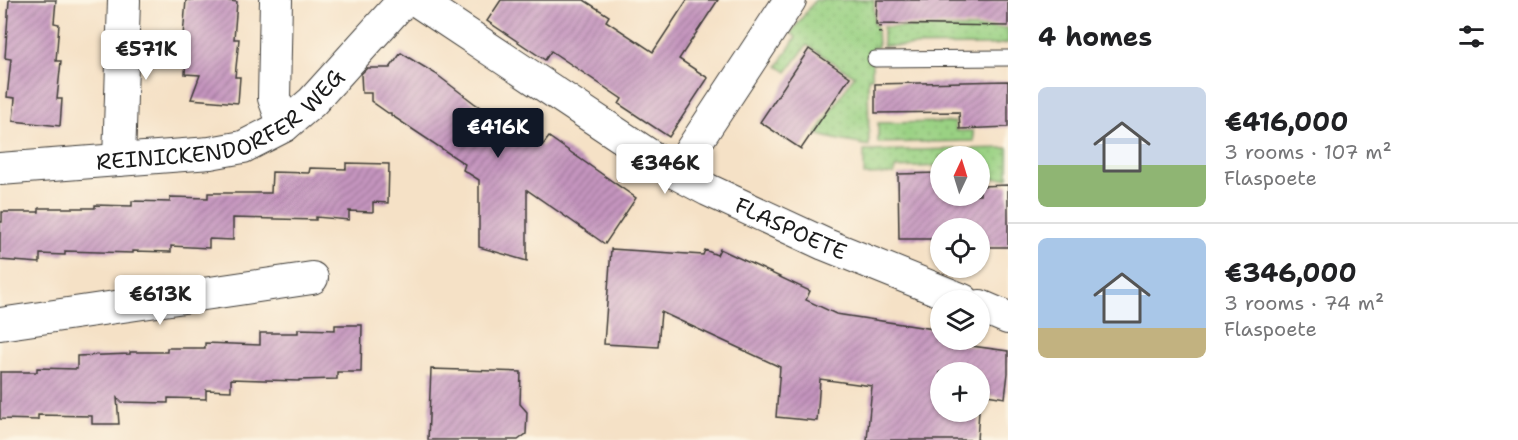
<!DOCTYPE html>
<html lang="en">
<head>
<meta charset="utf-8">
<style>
	body { margin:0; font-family:"Shantell Sans",sans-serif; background:#f2f2f2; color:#202124; height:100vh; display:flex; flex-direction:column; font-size:22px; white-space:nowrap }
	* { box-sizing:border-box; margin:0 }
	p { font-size:20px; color:#757577 }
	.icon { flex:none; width:33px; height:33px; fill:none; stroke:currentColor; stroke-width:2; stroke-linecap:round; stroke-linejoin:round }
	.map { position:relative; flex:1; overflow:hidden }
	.sheet { display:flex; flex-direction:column; background:#fff; width:510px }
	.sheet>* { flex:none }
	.needle { width:39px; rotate:4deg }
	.buttons { position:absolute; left:930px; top:146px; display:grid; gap:12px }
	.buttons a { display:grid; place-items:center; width:60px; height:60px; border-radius:50%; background:#fff; box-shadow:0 2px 4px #0004; font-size:30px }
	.price { position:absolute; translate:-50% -51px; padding:0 14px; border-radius:6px; background:#fff; color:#222; font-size:20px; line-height:39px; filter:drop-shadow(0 2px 3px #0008) }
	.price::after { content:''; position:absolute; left:50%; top:36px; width:18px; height:14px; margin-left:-9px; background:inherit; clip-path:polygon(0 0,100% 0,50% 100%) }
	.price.current { background:#111827; color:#fff }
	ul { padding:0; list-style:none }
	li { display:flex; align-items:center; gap:18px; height:150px; padding:0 30px }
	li+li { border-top:2px solid #e0e0e0 }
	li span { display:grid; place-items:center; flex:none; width:168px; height:120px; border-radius:9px; color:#555 }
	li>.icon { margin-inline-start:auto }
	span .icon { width:72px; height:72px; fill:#fffc; stroke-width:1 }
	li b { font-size:26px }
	h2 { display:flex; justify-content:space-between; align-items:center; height:72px; padding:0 30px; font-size:26px }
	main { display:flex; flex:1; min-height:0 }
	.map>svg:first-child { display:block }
	.grass { fill:url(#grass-dots); stroke:#5b7650; stroke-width:1.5 }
	.building { fill:url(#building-hatch) }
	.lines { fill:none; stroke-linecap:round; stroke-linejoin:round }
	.lane-casing { stroke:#3d3a36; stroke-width:17 }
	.street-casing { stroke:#3d3a36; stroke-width:34 }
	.path { stroke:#3d3a36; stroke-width:4; stroke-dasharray:1.5 4.5; stroke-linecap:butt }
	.lane { stroke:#fff; stroke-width:15 }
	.street { stroke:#fff; stroke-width:32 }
	.labels { text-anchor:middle; stroke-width:4.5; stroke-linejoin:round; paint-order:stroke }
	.street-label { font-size:22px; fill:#1c1c1c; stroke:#fcf5e5 }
</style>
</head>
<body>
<main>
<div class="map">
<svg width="1008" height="440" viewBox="0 0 1008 440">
	<defs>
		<pattern id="grass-dots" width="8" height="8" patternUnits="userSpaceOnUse" patternTransform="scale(1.5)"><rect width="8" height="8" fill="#9ad183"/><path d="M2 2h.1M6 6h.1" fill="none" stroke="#84b371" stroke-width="1.8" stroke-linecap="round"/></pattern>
		<pattern id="building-hatch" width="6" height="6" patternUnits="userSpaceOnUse" patternTransform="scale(1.5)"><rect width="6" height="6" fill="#c494be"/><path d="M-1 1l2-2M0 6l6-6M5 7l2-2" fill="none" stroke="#9e789a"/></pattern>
	</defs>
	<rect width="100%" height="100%" fill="#fcf5e5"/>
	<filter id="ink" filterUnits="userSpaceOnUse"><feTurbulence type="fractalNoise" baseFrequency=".0167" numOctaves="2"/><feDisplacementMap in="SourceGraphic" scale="12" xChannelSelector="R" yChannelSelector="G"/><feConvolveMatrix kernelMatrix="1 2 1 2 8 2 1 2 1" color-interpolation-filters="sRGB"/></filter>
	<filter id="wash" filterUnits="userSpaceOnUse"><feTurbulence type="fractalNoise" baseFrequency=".008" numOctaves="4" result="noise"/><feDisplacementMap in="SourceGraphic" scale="24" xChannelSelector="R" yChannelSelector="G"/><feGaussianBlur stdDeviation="1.35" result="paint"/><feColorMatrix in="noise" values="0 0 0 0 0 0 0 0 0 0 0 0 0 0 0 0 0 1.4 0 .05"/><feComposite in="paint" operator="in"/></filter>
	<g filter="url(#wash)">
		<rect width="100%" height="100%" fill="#f5e1c6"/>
		<g class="grass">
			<path d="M815,0H874V25L877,26L878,47L872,48V78H868L869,146C851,142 833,140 816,134L854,76L807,45L787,72L778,66L796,37L791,33Z"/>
			<polygon points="883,27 1008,28 1008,43 995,45 883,46"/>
			<polygon points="955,122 956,131 973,131 974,141 878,143 878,123"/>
			<polygon points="1008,148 1008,178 980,179 980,156 940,156 940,166 895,168 894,174 864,175 864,151"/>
		</g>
		<g id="blocks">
			<g class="building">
				<polygon points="9,0 56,0 54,23 59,24 56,61 61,61 57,99 62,99 60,126 13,121 15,98 7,97 11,59 5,58"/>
				<polygon points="186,0 224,0 237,2 234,39 239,39 235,77 240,77 238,103 191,99 200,75 185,74 187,37 183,36"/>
				<polygon points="501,0 584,0 609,16 606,21 653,52 687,0 718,0 679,59 708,78 669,137 619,104 622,99 551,51 545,60 487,21"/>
				<polygon points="877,0 1008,0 1008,26 876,24"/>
				<polygon points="809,49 850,77 801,149 760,122"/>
				<polygon points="401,53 436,74 474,103 520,134 521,133 542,146 549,137 636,198 605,244 527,190 527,261 479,247 479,180 463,170 465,164 391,115 391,113 388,113 371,101 371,93 362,93 361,74 367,68 390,68"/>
				<polygon points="1008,81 1008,127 960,129 959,112 875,113 875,84"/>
				<polygon points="346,163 389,164 388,203 373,202 373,212 349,211 349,220 316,217 316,220 233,218 233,240 209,239 209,248 171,246 171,252 133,251 133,253 65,251 65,255 40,254 40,263 0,260 0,222 2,222 2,212 39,212 39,208 95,208 95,205 132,206 132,201 170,202 170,197 208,198 208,193 271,193 272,172 309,173 310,168 346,169"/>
				<polygon points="940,173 940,195 980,195 980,186 1008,185 1008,247 980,247 980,228 940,228 940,239 899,239 898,174"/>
				<polygon points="611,249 703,255 705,250 717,255 720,249 810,291 806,300 836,314 940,330 940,339 950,339 950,343 1008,351 1008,373 1005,398 980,394 980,406 980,372 940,372 940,411 979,411 977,440 867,440 872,386 820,379 817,421 776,417 780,367 661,312 658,347 604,344"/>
				<polygon points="335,325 362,325 361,372 337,372 337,379 299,380 299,381 231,379 231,391 206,390 206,399 168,398 168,403 121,402 117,398 119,424 92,424 92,416 38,415 38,420 0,419 0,372 37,372 37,368 77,369 77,356 130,354 130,352 167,352 167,348 205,348 205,343 260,345 260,333 298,333 298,329 335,330"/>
				<polygon points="431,369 521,372 520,404 527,412 526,434 518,440 428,440"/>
			</g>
		</g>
	</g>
	<g filter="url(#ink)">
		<use href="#blocks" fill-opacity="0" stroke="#3d3a36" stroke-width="1.5"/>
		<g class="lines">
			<g class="lane-casing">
				<polyline id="lane" points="875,59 1008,58"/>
			</g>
			<g class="street-casing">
				<g id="street">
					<polyline points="276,0 274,98 284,126"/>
					<path id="s1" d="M416,0L676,173L708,190L824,244L963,300"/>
					<polyline points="119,160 124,0"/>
					<path id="s2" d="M0,169L210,153L243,147L284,126L312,102L404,0"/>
					<polyline points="676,173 790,0"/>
					<polyline points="980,306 1008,318"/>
					<polyline points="0,324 312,278"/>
				</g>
			</g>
			<polyline class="path" points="880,26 880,37"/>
			<use href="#lane" class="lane"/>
			<use href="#street" class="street"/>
		</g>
	</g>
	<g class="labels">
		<g class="street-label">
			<text dy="8" stroke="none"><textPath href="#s2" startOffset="232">REINICKENDORFER WEG</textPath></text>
			<text dy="8" stroke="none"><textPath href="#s1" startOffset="440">FLASPOETE</textPath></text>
		</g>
	</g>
</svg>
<div class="buttons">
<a><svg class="needle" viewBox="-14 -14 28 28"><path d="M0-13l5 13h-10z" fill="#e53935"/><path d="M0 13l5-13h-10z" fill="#757577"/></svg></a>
<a><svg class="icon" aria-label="locate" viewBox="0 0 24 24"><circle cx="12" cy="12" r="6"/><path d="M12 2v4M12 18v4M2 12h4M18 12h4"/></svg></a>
<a><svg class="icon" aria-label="layers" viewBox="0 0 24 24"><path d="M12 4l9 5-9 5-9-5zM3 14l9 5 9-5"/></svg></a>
<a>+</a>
</div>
<b class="price" style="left:146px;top:81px">€571K</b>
<b class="price current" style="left:498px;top:159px">€416K</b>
<b class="price" style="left:665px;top:195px">€346K</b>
<b class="price" style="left:160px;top:326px">€613K</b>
</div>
<section class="sheet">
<h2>4 homes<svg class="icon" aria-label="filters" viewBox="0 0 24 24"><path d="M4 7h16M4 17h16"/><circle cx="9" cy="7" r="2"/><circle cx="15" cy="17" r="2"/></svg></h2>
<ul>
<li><span style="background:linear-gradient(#c9d6e8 65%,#8fb573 0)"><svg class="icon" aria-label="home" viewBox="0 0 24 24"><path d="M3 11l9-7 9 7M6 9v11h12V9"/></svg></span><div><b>€416,000</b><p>3 rooms · 107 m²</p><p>Flaspoete</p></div></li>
<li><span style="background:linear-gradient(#a9c7e8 75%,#c2b280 0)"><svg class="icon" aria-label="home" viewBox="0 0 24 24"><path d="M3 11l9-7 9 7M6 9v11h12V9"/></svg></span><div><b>€346,000</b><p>3 rooms · 74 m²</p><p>Flaspoete</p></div></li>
</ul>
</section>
</main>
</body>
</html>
